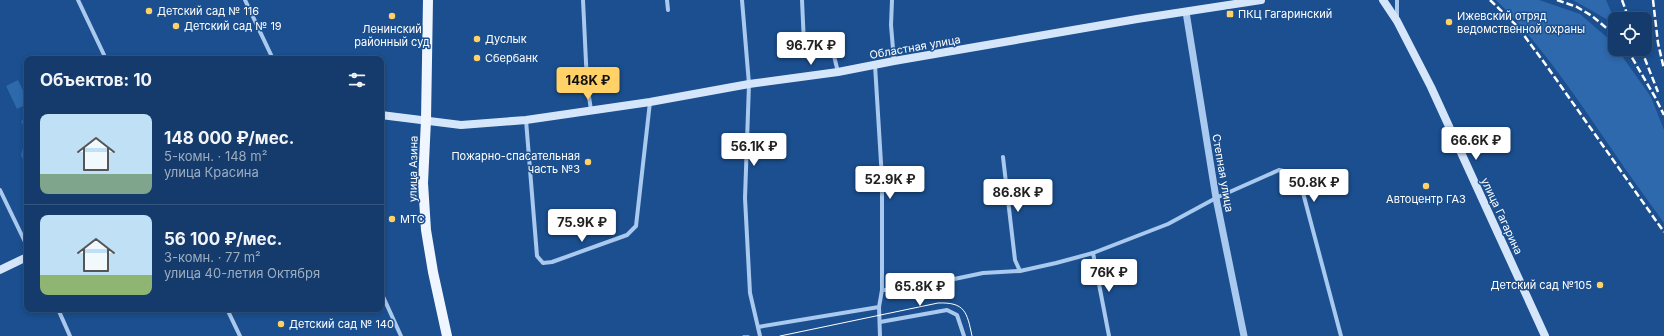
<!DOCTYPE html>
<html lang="ru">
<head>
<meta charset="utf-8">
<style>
	body { margin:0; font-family:Inter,sans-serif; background:#1d4271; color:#f1f3f6; height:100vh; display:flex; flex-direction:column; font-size:15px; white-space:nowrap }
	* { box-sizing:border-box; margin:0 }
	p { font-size:13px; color:#9dadc1 }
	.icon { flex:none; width:22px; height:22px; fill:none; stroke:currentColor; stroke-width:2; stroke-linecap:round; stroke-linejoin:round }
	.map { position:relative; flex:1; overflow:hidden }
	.panel { position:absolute; left:24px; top:56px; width:360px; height:256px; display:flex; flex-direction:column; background:#143b6b; border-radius:8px; box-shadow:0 2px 6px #0003,0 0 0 1px #33557e }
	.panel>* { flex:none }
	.buttons { position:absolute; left:1608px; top:12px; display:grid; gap:8px }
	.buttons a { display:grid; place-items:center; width:44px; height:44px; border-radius:8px; background:#143b6b; box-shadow:0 2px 6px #0003,0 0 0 1px #33557e; font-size:20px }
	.price { position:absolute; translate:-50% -34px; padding:0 9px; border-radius:4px; background:#fff; color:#222; font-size:13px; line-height:26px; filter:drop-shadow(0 1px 2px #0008) }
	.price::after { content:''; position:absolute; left:50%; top:24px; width:12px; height:9px; margin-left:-6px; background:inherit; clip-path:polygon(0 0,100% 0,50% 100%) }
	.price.on { background:#ffd166; color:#111 }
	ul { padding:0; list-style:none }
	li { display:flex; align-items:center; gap:12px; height:100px; padding:0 16px }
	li+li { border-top:1px solid #33557e }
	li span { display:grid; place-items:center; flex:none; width:112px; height:80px; border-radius:8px; color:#555 }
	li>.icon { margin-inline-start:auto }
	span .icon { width:48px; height:48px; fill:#fffc; stroke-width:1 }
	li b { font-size:17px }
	h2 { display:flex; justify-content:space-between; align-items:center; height:48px; padding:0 16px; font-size:17px }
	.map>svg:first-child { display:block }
	.green { fill:#2e69ad }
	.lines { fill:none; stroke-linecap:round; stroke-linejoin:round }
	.minor { stroke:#a9c9ee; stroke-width:4 }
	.tertiary { stroke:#a9c9ee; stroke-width:7 }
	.secondary { stroke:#d6e6fa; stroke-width:8 }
	.primary { stroke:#f0f6ff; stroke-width:10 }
	.tram { stroke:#fff; stroke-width:1 }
	.rail { stroke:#fff; stroke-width:2.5; stroke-dasharray:7 3; stroke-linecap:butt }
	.poi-dot { fill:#ffd166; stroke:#1b4f8f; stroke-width:1.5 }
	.labels { text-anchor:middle; stroke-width:3; stroke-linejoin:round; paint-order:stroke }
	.poi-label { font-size:11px; fill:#fff; stroke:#1b4f8f; text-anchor:start }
	.street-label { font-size:11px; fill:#fff; stroke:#1b4f8f }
</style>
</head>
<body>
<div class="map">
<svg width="1664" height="336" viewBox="0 0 1664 336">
	<rect width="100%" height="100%" fill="#1b4f8f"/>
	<g class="green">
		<path d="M1496,0H1539L1580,14L1610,40L1615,49H1617L1651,97L1664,130V223C1647,199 1629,175 1613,151C1577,99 1542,45 1496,0Z"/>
		<polygon points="1573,0 1606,0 1615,21 1615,24"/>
		<polygon points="18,80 27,99 27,104 17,109 6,86"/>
		<polygon points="27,118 27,162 25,164 21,155 27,133 21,121"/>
	</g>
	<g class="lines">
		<g class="minor">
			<polyline points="78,0 106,59"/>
			<polyline points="245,0 273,59"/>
			<polyline points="583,0 587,83 591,110"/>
			<polyline points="667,0 668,10"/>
			<polyline points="742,0 749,84 745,198 750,293 760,336"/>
			<polyline points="802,0 804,44 834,56 838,72"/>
			<polyline points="892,0 891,25 894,61"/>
			<polyline points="1397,18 1397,0"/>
			<polyline points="875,65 882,179 882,290 879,307 880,336"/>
			<polyline points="526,120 537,256 543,263 552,262 627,235 636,226 650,102"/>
			<polyline points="1003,157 1015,260 1020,271"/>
			<polyline points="0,190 27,246"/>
			<polyline points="1093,253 1109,336"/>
			<polyline points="882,290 917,289 940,282 983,273 1020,271 1056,263 1093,253 1168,224 1216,198 1279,170 1298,174 1341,336"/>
			<polyline points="381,292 401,336"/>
			<polyline points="58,309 70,336"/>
			<polyline points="227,309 240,336"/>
			<polyline points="880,322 947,310 957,315 964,336"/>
			<polyline points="758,327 879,307"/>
		</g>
		<polyline class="tertiary" points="1186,12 1216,198 1244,336"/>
		<g class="secondary">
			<polyline points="1383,0 1397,21 1431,87 1545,336"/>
			<polyline points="381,115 461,125 526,120 650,102 749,84 838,72 894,61 1137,19 1261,0"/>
			<polyline points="0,270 27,257"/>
		</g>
		<polyline class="primary" points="428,0 426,120 423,183 426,230 433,272 447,336"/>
		<g class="tram">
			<polyline points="743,336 749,336"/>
			<path d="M780,336L938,303C965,302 967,312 972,336"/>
		</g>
		<g class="rail">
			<polyline points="1490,0 1517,26 1546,65 1664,232"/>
			<polyline points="1557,0 1577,7 1592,16 1615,35"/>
			<polyline points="1622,0 1629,19"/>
			<polyline points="1653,0 1658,43 1664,69"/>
			<polyline points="1627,49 1655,97 1664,115"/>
			<polyline points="1641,49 1658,92"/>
		</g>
	</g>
	<g class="poi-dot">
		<circle cx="149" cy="11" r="4"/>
		<rect x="1226" y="10" width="8" height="8" rx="2"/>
		<circle cx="392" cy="16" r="4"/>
		<circle cx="1449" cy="22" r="4"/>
		<circle cx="176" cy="26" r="4"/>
		<circle cx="477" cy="39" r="4"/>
		<circle cx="477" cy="58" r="4"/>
		<circle cx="588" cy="162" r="4"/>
		<circle cx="1426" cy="186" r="4"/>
		<circle cx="392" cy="219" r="4"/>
		<circle cx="1600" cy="285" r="4"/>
		<circle cx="281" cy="324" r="4"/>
	</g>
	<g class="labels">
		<g class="poi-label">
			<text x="157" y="15">Детский сад № 116</text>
			<text x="1238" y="18">ПКЦ Гагаринский</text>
			<text x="1457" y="20">Ижевский отряд<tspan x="1457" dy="13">ведомственной охраны</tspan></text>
			<text x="184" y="30">Детский сад № 19</text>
			<text x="392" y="33" text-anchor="middle">Ленинский<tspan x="392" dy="13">районный суд</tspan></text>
			<text x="485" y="43">Дуслык</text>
			<text x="485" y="62">Сбербанк</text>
			<text x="580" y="160" text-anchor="end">Пожарно-спасательная<tspan x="580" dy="13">часть №3</tspan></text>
			<text x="1426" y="203" text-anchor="middle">Автоцентр ГАЗ</text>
			<text x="400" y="223">МТС</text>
			<text x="1592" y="289" text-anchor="end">Детский сад №105</text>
			<text x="289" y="328">Детский сад № 140</text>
		</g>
		<g class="street-label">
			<text transform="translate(915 47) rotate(-10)" y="4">Областная улица</text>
			<text transform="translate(413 169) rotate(-89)" y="4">улица Азина</text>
			<text transform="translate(1223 173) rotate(80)" y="4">Степная улица</text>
			<text transform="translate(1502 216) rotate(65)" y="4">улица Гагарина</text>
		</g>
	</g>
</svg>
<div class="buttons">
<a><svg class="icon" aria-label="locate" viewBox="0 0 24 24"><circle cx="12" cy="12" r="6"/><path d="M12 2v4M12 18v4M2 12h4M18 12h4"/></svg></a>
</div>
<b class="price" style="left:811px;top:66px">96.7K ₽</b>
<b class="price on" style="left:588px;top:101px">148K ₽</b>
<b class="price" style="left:1476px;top:161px">66.6K ₽</b>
<b class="price" style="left:754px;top:167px">56.1K ₽</b>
<b class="price" style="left:890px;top:200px">52.9K ₽</b>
<b class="price" style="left:1314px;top:203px">50.8K ₽</b>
<b class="price" style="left:1018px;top:213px">86.8K ₽</b>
<b class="price" style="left:582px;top:243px">75.9K ₽</b>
<b class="price" style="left:1109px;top:293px">76K ₽</b>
<b class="price" style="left:920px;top:307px">65.8K ₽</b>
<section class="panel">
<h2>Объектов: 10<svg class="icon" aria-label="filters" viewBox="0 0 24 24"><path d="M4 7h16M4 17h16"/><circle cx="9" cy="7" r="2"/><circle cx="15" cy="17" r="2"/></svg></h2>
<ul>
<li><span style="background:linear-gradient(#bfe0f5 75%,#7fa58c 0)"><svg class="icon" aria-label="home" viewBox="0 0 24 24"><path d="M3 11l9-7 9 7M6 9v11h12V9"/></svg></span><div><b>148 000 ₽/мес.</b><p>5-комн. · 148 m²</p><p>улица Красина</p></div></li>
<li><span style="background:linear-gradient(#bfe0f5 75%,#8fb573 0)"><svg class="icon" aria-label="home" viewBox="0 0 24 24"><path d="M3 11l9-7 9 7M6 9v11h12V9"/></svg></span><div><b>56 100 ₽/мес.</b><p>3-комн. · 77 m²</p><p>улица 40-летия Октября</p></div></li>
</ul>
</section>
</div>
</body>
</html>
